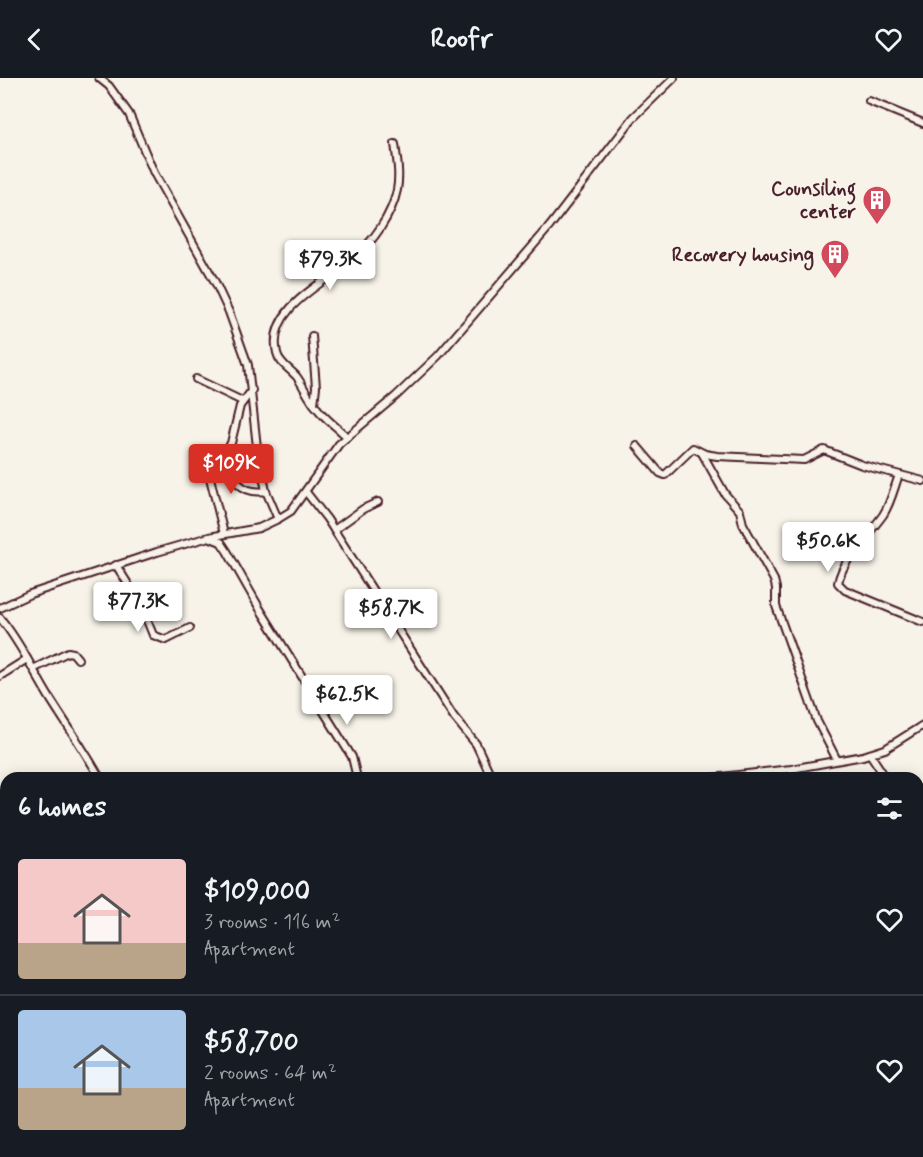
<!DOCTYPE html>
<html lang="en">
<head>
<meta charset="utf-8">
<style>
	body { margin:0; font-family:Mynerve,sans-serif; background:#242831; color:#f1f3f6; height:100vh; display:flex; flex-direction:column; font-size:22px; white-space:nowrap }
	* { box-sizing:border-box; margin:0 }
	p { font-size:20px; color:#9ea1a6 }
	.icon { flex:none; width:33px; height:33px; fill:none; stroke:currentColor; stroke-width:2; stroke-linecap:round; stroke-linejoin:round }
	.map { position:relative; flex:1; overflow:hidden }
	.side { position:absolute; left:0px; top:694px; width:924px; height:386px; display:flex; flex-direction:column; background:#171b24; border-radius:18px 18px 0 0; box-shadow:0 3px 15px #0003 }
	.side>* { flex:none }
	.price { position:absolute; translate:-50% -51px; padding:0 14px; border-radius:6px; background:#fff; color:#222; font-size:20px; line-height:39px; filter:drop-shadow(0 2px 3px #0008) }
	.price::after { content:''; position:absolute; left:50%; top:36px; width:18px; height:14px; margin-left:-9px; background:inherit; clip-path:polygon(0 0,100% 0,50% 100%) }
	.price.selected { background:#d93025; color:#fff }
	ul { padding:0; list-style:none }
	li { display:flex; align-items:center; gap:18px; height:150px; padding:0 18px }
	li+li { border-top:2px solid #363941 }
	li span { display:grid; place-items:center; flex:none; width:168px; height:120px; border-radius:6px; color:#555 }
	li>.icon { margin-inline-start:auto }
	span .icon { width:72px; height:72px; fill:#fffc; stroke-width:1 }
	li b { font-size:26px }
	h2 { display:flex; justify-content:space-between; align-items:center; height:72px; padding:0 18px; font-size:26px }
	header { display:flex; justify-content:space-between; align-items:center; height:78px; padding:0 18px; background:#171b24; font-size:27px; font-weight:700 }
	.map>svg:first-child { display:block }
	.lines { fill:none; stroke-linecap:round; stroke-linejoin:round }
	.stream { stroke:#8e7275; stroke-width:1.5 }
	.street-casing { stroke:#4a1f2b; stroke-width:10 }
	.street { stroke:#f7f3e8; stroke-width:6 }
	.labels { text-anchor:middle; stroke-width:6; stroke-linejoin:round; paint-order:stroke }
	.poi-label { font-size:20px; font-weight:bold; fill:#4a1f2b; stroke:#f7f3e8; text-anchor:end }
</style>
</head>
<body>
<header><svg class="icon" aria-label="back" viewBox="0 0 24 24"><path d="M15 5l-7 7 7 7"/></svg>Roofr<svg class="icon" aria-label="heart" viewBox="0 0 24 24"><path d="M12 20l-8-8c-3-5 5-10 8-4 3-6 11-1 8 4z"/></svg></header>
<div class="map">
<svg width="923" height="1079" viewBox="0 0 923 1079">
	<rect width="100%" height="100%" fill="#f7f3e8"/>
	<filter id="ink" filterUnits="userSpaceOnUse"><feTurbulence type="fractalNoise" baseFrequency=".0167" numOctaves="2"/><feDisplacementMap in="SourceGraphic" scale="12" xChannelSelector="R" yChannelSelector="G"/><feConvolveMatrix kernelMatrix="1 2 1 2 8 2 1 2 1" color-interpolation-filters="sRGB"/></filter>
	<g filter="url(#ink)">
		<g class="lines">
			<g class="stream">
				<polyline points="0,958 6,946"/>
				<polyline points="918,1038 923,1039"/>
			</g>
			<g class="street-casing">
				<g id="street">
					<polyline points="99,0 109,8 129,36 154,95 215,204 229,234 248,287 257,369 266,413 278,441"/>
					<polyline points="869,23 923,45"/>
					<polyline points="312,258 316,309 314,326"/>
					<polyline points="196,301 242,323"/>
					<path d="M347,359C337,349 325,341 317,330C309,321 304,309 297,299C290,291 279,285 277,275C266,230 327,204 353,181C373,164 392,137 397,112C400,96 397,82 395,66"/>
					<polyline points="637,368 660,395 665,397 693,370 705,376 717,378 804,382 824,372 862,387 923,403"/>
					<polyline points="702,375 725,416 740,433 743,446 774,502 776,510 776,528 817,643 837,682"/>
					<path d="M224,379C232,400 240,417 266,413"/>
					<path d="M899,397C894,410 891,425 883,437C869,457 843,480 838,505L845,512L923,544"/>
					<polyline points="306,414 327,441 454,639 476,666 492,700"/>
					<polyline points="334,452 363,431 378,424"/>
					<polyline points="224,456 210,400 231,365 240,328 252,312"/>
					<polyline points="211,460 221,464 227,473 260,531 352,679 357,700"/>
					<polyline points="116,487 140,525 153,557 166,562 190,550"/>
					<polyline points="0,530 30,516 157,474 209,459 259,450 278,441 291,433 339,366 396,318 438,278 550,148 633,40 674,0"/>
					<path d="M0,540C21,565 34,595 51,622C68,649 85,673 100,700"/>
					<polyline points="33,591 68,574 73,575 78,581"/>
					<polyline points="0,598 27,581"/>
					<polyline points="870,676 886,700"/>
					<polyline points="712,700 791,691 863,678 885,671 923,647"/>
					<polyline points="918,880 923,879"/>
					<polyline points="0,1046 6,1048"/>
					<polyline points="0,1058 6,1053"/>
					<polyline points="40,1074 45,1079"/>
					<polyline points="353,1074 354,1079"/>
					<polyline points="499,1074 501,1079"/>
					<polyline points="639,1074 639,1079"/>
					<polyline points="448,1079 459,1074"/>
				</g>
			</g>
			<use href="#street" class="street"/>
		</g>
	</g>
	<defs>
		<g id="building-pin" transform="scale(1.5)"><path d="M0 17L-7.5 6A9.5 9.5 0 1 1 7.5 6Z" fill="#d1495b" stroke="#f7f3e8"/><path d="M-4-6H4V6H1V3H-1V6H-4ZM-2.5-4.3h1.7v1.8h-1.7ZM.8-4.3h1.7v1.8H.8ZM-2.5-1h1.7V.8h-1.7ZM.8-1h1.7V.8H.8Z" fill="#fff"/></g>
	</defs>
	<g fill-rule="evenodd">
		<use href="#building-pin" x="877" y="122"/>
		<use href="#building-pin" x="835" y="176"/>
	</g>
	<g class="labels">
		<g class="poi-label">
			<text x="856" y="117">Counsiling<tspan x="856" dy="23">center</tspan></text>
			<text x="814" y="183">Recovery housing</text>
		</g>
	</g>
</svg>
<b class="price" style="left:330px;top:213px">$79.3K</b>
<b class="price selected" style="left:231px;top:417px">$109K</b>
<b class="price" style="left:828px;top:495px">$50.6K</b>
<b class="price" style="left:138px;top:555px">$77.3K</b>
<b class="price" style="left:391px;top:562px">$58.7K</b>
<b class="price" style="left:347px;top:648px">$62.5K</b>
<section class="side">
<h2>6 homes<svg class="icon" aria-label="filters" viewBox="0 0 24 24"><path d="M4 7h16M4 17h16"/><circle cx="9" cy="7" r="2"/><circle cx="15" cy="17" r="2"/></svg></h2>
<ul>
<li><span style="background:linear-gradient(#f6c9c9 70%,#b9a48a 0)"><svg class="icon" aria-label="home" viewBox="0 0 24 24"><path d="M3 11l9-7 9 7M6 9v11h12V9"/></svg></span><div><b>$109,000</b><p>3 rooms · 116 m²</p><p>Apartment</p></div><svg class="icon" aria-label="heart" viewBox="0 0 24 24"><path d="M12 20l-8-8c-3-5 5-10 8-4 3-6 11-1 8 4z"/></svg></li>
<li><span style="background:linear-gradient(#a9c7e8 65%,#b9a48a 0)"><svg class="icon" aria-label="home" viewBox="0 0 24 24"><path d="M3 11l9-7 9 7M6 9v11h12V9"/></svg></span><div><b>$58,700</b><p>2 rooms · 64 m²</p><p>Apartment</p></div><svg class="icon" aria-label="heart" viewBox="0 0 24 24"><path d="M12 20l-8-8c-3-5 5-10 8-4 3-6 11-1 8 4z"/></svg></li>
</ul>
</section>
</div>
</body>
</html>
